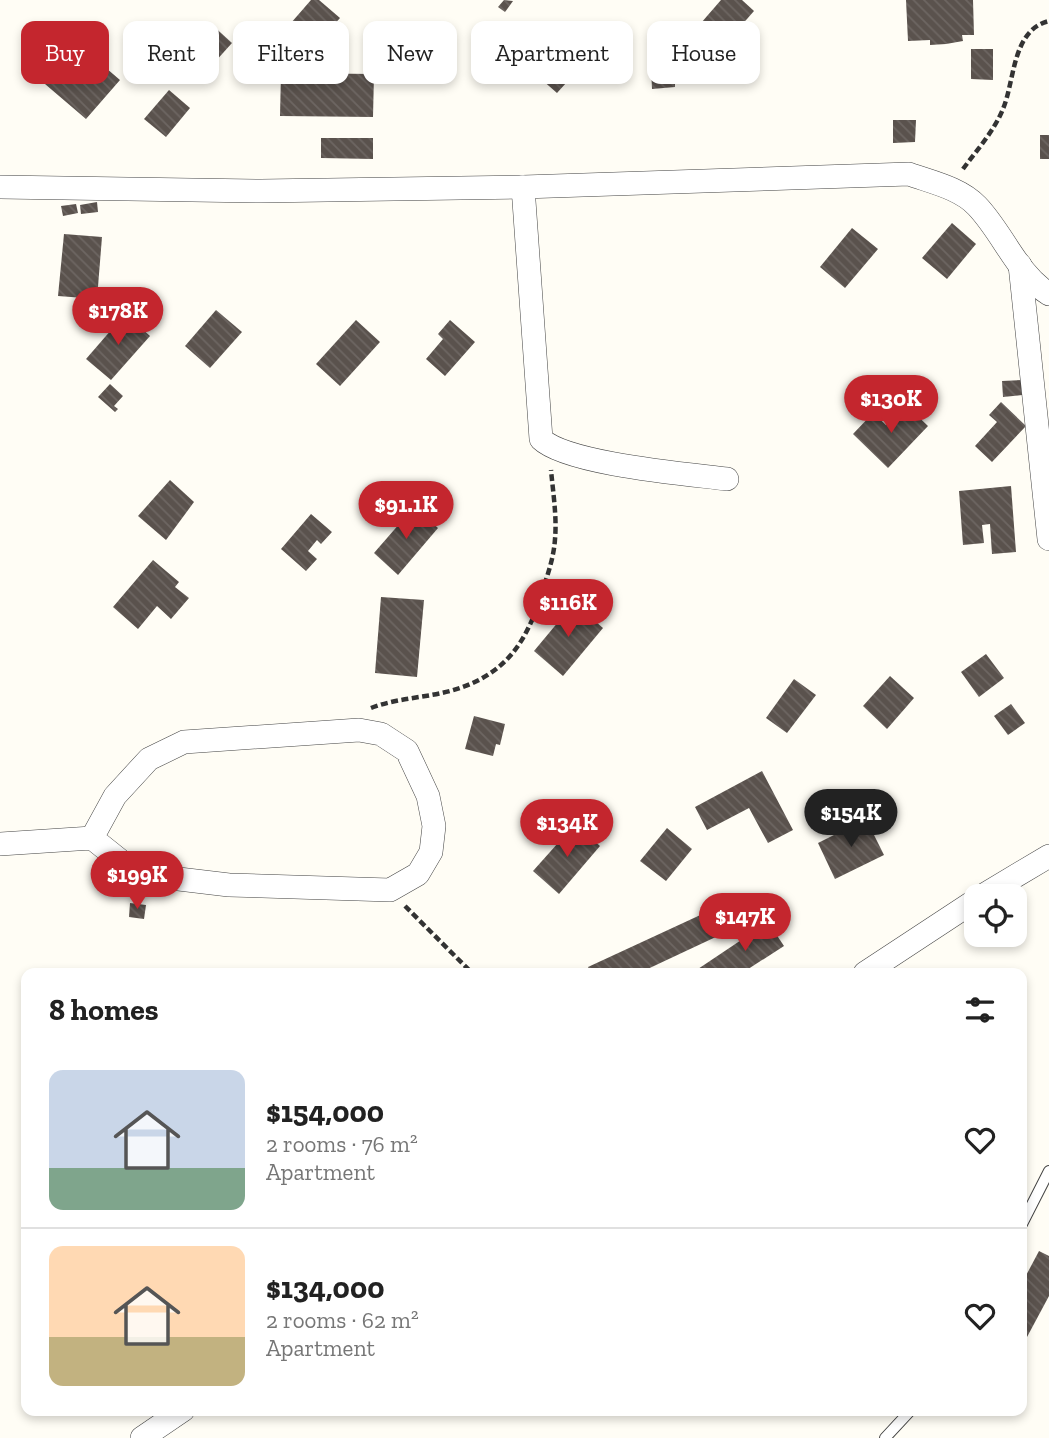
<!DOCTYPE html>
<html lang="en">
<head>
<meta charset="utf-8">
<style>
	body { margin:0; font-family:"Zilla Slab",serif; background:#f6f6f6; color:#222; height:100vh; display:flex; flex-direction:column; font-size:26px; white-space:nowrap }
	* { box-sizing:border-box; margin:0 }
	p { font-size:23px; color:#767676 }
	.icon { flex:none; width:38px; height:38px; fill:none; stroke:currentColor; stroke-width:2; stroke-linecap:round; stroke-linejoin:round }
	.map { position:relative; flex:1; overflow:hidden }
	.sheet { position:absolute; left:21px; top:968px; width:1006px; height:448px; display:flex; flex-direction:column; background:#fff; border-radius:14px; box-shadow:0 4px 10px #0003 }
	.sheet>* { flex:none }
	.banner { position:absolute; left:21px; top:21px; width:1008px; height:63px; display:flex; gap:14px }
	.fabs { position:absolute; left:964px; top:884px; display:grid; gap:14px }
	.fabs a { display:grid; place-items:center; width:63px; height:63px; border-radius:14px; background:#fff; box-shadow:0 4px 10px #0003; font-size:35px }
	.price { position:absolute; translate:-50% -60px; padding:0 16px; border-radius:24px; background:#c4262e; color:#fff; font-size:23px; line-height:46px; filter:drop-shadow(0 2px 4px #0008) }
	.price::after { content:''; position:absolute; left:50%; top:42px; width:21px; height:16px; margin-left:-10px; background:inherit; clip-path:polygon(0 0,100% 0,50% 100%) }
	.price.active { background:#222; color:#fff }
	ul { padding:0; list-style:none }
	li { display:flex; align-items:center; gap:21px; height:175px; padding:0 28px }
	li+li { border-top:2px solid #e0e0e0 }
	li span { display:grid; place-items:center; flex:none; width:196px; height:140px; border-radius:14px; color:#555 }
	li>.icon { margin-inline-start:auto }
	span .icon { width:84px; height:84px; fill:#fffc; stroke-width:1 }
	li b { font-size:30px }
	h2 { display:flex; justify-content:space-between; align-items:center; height:84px; padding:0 28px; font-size:30px }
	.chip { padding:0 24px; border-radius:14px; background:#fff; box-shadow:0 4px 10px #0003; font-size:24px; line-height:63px }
	.chip.active { background:#c4262e; color:#fff }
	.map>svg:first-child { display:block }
	.building { fill:url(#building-back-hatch) }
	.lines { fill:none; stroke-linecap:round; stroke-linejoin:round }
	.lane-casing { stroke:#444; stroke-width:12 }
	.street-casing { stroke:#444; stroke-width:24 }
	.path { stroke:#333; stroke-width:4.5; stroke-dasharray:7 3.5; stroke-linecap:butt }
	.lane { stroke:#fff; stroke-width:10 }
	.street { stroke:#fff; stroke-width:23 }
</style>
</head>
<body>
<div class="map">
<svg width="1049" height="1438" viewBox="0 0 1049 1438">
	<defs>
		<pattern id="building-back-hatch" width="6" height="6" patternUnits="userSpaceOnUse" patternTransform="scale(1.75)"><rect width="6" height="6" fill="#5a524d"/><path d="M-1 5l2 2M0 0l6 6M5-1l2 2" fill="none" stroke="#6d6662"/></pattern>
	</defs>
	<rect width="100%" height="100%" fill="#fffdf5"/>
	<g class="building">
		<polygon points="311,0 319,0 340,18 309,53 284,31"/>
		<polygon points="504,0 513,1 505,12 498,7"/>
		<polygon points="721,0 742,0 754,11 725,44 701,23"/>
		<polygon points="906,0 973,0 974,35 962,35 963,41 946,44 930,45 930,40 908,41"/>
		<polygon points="210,23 232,43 195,84 173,64"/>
		<polygon points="573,29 596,50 589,57 602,69 589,83 576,72 557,93 534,73"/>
		<polygon points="690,45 691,81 675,82 675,87 652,89 650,46"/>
		<polygon points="971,49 993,49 993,80 971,79"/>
		<polygon points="74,51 94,68 99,62 120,80 86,119 45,84"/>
		<polygon points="281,73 374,74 373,117 280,116"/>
		<polygon points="169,90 190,108 166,137 144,119"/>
		<polygon points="893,120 916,120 915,142 893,143"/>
		<rect x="1040" y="135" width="9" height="24"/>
		<polygon points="321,138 373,138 373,159 321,158"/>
		<polygon points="97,202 98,212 81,214 80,205"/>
		<polygon points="76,204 78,213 63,216 61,206"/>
		<polygon points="952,223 976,244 947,279 922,258"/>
		<polygon points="852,228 878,249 845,288 820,267"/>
		<polygon points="64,234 102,237 97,299 58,296"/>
		<polygon points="216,310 242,332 210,368 185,346"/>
		<polygon points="125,314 150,336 111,380 86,359"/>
		<polygon points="356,320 380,342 340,386 316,364"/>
		<polygon points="450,320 475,342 445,376 426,359 443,339 438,334"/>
		<polygon points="1021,380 1022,395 1003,397 1002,381"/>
		<polygon points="110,384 123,396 114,406 118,409 115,412 98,397"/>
		<polygon points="1001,402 1026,426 992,462 975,446 997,422 989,415"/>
		<polygon points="905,404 928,426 888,468 853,434 873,413 886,425"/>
		<polygon points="170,480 194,502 166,540 138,516"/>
		<polygon points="1011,486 1016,552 992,554 990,524 982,525 984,543 963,545 959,491"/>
		<polygon points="414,507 438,528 398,575 374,553"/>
		<polygon points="311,514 332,532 321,544 317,540 308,551 317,559 306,571 281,549"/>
		<polygon points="153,560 179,582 175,587 189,598 171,619 157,606 138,629 113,607"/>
		<polygon points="381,597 424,600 417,677 375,673"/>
		<polygon points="574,603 603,628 563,676 534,651"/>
		<polygon points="986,654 1004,678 979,697 961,672"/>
		<polygon points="890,676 914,698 887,729 863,706"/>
		<polygon points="794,679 816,695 787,733 766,718"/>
		<polygon points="1011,704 1025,723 1008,735 994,716"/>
		<polygon points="474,716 505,724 500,745 496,744 493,756 465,749"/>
		<polygon points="762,771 793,830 768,843 749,808 707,830 695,807"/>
		<polygon points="866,819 884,855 835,879 818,843"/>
		<polygon points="575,824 600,846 559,894 533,871"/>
		<polygon points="667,828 692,849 666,881 640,861"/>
		<polygon points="130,903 146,905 144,919 129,917"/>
		<polygon points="709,911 720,935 639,973 591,973 588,967"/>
		<polygon points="768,922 784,946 742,973 692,973"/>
		<polygon points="1039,1251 1049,1256 1049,1296 1027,1337 1022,1334 1022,1283"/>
	</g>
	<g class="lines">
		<g class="lane-casing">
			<g id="lane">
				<polyline points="1022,1224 1049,1171"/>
				<polyline points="885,1438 911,1410"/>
			</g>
		</g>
		<g class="street-casing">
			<g id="street">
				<path d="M0,187L261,191L523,187L909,174C931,182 960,188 977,206C1003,233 1017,274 1049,294"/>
				<path d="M523,187L541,439C567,464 687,474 727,479"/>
				<polyline points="1020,265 1049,539"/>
				<polyline points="0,844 92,838 137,874 229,885 390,890 418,874 431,852 434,826 428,796 407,751 381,734 359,730 184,742 149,759 115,796 92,838"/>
				<polyline points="982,896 1049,856"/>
				<polyline points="865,973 976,900"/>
				<polyline points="142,1438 183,1410"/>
			</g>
		</g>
		<g class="path">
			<path d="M963,169C977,150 994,131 1003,109C1015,80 1012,30 1049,21"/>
			<path d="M371,708C397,698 424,698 450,691C508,675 528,640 544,586C549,571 554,555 555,539C557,517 553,492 551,470"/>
			<polyline points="405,906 472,973"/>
		</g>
		<use href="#lane" class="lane"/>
		<use href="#street" class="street"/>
	</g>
</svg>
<div class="fabs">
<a><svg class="icon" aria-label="locate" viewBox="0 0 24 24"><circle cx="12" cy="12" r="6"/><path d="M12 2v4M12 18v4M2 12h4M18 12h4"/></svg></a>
</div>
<b class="price" style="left:118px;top:347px">$178K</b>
<b class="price" style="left:891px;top:435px">$130K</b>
<b class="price" style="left:406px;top:541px">$91.1K</b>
<b class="price" style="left:568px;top:639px">$116K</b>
<b class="price active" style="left:851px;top:849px">$154K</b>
<b class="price" style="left:567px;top:859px">$134K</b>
<b class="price" style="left:137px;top:911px">$199K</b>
<b class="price" style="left:745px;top:953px">$147K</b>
<div class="banner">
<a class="chip active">Buy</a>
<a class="chip">Rent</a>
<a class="chip">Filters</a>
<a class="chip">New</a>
<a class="chip">Apartment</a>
<a class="chip">House</a>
</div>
<section class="sheet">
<h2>8 homes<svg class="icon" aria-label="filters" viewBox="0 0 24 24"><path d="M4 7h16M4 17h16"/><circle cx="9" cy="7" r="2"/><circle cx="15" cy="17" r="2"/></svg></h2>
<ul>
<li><span style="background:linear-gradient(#c9d6e8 70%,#7fa58c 0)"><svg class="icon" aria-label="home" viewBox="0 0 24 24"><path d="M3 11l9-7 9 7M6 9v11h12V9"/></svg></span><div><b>$154,000</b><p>2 rooms · 76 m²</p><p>Apartment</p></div><svg class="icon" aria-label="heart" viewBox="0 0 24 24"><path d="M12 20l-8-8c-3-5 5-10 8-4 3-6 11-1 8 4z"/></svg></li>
<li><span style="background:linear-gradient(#ffd9b3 65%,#c2b280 0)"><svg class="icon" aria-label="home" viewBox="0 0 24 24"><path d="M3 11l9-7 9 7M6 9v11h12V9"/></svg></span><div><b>$134,000</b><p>2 rooms · 62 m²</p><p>Apartment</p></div><svg class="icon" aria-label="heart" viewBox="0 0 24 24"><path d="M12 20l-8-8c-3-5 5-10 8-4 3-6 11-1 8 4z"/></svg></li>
</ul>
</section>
</div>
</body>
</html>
